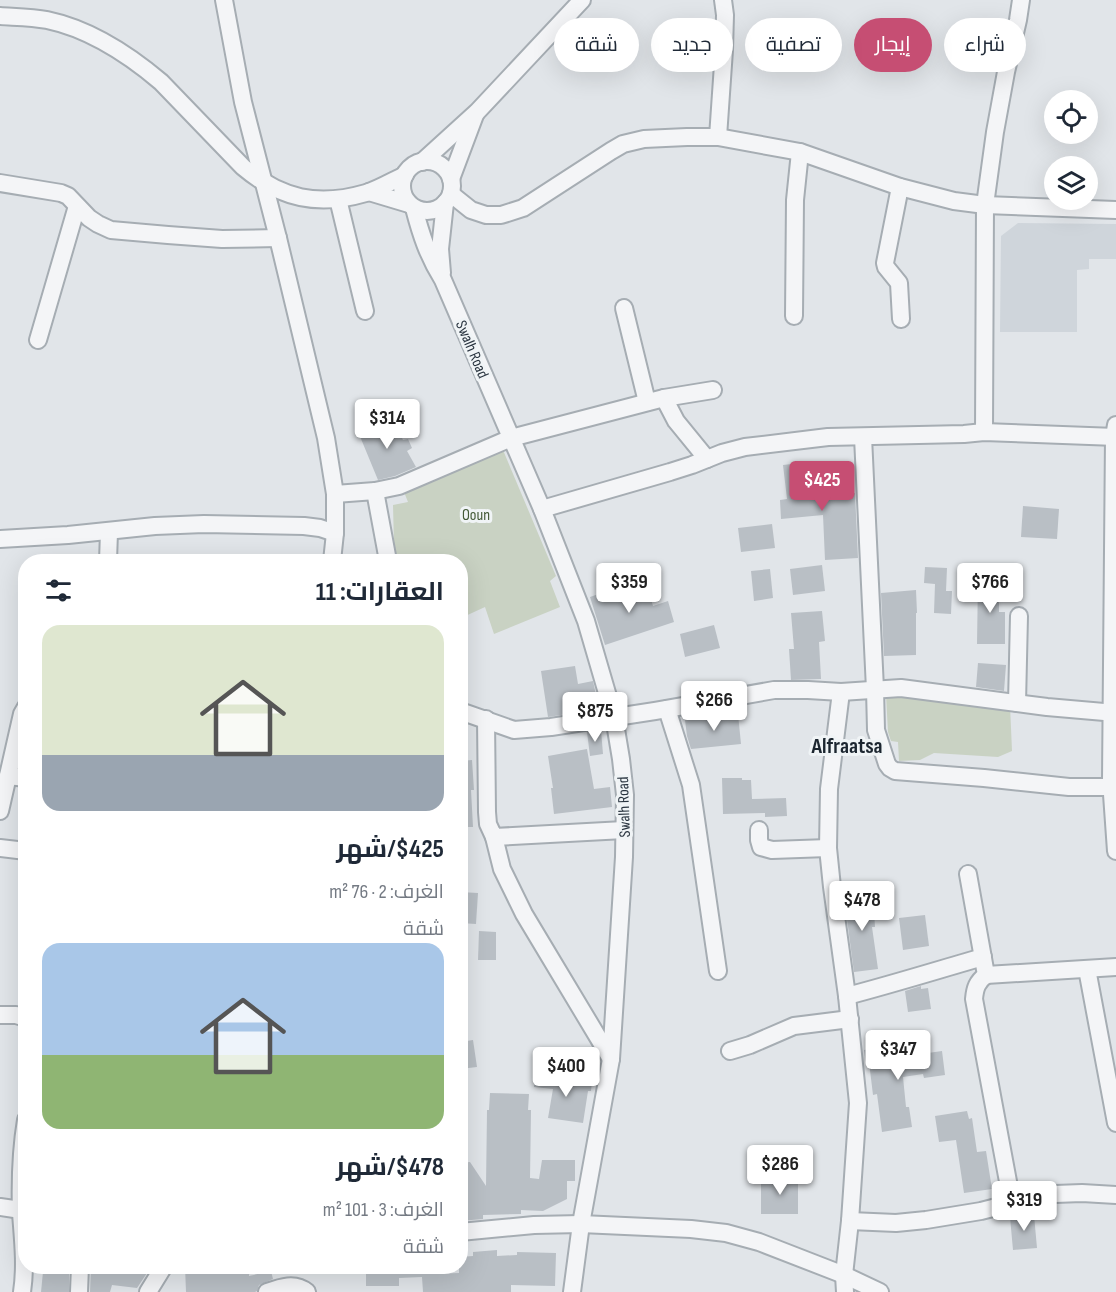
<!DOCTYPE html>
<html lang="ar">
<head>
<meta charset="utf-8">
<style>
	body { margin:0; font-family:"Sofia Sans Condensed",Cairo,sans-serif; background:#f6f6f7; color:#1f2937; direction:rtl; height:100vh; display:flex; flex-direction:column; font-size:22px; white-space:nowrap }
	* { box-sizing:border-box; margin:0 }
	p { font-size:20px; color:#747a83 }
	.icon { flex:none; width:33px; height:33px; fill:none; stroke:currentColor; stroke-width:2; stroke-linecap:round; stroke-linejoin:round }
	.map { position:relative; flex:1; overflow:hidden; direction:ltr }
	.details { position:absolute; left:18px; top:554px; width:450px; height:720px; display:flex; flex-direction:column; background:#fff; border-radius:24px; box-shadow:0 6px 24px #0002; direction:rtl }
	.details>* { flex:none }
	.top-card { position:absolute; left:486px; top:18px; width:540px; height:54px; direction:rtl; display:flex; gap:12px }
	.tools { position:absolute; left:1044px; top:90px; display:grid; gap:12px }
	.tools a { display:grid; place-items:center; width:54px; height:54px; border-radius:50%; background:#fff; box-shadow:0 6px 24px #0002; font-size:30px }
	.price { position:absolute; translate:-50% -51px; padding:0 14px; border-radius:6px; background:#fff; color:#222; font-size:20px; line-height:39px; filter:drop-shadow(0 2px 3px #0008) }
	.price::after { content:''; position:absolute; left:50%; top:36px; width:18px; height:14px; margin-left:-9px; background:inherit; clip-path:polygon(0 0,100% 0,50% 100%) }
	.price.active { background:#c64e73; color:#fff }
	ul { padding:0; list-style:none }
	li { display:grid; align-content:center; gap:12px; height:318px; padding:0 24px }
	li span { display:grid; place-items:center; height:186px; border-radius:18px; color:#555 }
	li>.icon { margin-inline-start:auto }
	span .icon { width:108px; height:108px; fill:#fffc; stroke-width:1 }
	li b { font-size:26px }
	h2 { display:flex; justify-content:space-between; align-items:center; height:72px; padding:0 24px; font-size:26px }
	.pill { padding:0 21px; border-radius:27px; background:#fff; box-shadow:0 6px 24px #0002; font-size:21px; line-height:54px }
	.pill.active { background:#c64e73; color:#fff }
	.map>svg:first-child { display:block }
	.built { fill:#cfd5db }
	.green { fill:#c9d2c3 }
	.building { fill:#b9bfc5 }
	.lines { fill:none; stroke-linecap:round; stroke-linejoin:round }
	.minor-casing { stroke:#a6adb3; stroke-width:20 }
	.minor { stroke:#f4f5f7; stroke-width:16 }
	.labels { text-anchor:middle; stroke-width:6; stroke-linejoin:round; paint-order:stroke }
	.street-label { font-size:16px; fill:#2a3540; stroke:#f0f4f6 }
	.park-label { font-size:16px; fill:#445a38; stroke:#f0f4f6 }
	.district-label { font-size:22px; font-weight:bold; fill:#1c2630; stroke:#f0f4f6 }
</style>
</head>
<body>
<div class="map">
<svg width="1116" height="1292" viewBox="0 0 1116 1292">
	<rect width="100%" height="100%" fill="#e1e5e9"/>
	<polygon class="built" points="1018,223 1116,224 1116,259 1089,259 1089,269 1077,270 1077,332 1000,332 1001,236"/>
	<g class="green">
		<polygon points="503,450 556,576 550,581 560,607 494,634 485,607 461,618 460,561 397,561 394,544 393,505 408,502 404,492 413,488"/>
		<polygon points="886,695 1010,705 1012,751 998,757 934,753 920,760 899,761 898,742 891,741 888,732"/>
	</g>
	<g class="building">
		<polygon points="392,417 403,440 408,439 412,448 407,451 416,467 395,476 378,480 359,434 381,424 380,420"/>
		<polygon points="809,462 812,497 855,493 858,558 825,560 823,515 781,519 780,500 787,499 783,465"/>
		<polygon points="1023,506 1059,509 1057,539 1021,537"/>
		<polygon points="772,524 775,548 741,552 738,528"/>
		<polygon points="822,565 825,591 793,595 790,569"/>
		<polygon points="925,567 947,568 946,591 952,591 951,614 934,613 935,584 924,583"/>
		<polygon points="770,569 773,598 754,601 751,571"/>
		<polygon points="978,580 999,580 999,612 1005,612 1005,644 977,644"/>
		<polygon points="647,586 653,606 668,601 674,622 605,645 590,597 610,590 613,597"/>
		<polygon points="916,590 917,613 916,613 916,655 884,656 881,593"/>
		<polygon points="822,611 825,641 819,642 821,679 791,680 789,649 794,649 791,613"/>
		<polygon points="714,625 720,648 685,657 680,634"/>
		<polygon points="978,663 1006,665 1004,691 976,687"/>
		<polygon points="575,666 578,684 593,681 599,709 548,717 541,671"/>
		<polygon points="738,714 741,744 691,749 687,736 685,720"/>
		<polygon points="601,730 603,754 590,756 587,732"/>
		<polygon points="587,749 594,789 610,787 612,807 554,814 551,788 553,788 548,756"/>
		<polygon points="472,760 474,790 471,790 473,827 460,827 460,761"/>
		<polygon points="722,778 742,778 742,780 751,780 752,799 786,798 787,816 765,817 765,813 723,814"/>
		<polygon points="460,892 478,893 476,924 460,923"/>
		<polygon points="873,895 875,927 872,927 878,969 854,972 844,897"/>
		<polygon points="925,915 929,946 903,950 899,918"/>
		<polygon points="479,931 496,932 496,960 478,960"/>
		<polygon points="921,986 921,989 928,988 931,1009 908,1012 905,991"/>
		<polygon points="473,1040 477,1067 460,1069 460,1042"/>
		<polygon points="898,1045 900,1057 942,1051 945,1075 924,1078 923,1074 903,1077 906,1107 909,1107 912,1127 882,1132 877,1094 873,1095 869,1062 866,1063 864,1050"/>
		<polygon points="534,1077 592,1081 591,1091 588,1091 583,1123 548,1118 553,1089 534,1087"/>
		<polygon points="490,1093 529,1094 528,1110 531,1110 530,1178 539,1179 542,1160 575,1160 575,1181 567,1181 567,1199 543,1211 521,1210 521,1214 483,1215 483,1219 460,1221 460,1163 470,1162 486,1186 487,1110 489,1110"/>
		<polygon points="967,1111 969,1119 972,1118 977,1152 986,1151 992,1189 964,1193 956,1140 939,1142 935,1116"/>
		<rect x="761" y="1177" width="37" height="37"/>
		<polygon points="1034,1215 1037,1248 1013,1250 1010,1217"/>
		<polygon points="497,1250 497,1256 517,1255 517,1252 556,1253 555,1286 511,1285 511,1292 423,1292 422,1277 399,1278 399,1286 366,1286 366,1269 411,1269 411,1266 433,1266 433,1274 459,1273 459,1266 460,1266 460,1257 473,1256 473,1252"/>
		<polygon points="91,1266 120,1266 149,1270 137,1288 112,1285 110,1292 90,1292"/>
		<polygon points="185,1266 250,1266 249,1276 271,1271 273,1279 259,1285 257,1291 255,1292 186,1292"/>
		<polygon points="43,1272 69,1273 69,1292 41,1292"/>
	</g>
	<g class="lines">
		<g class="minor-casing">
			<g id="minor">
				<polyline points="224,0 243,102 278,238 326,438 335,494 335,533 332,561"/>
				<path d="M0,16C15,17 32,17 47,20C90,29 128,54 161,82L243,167C281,199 318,207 366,193C379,189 392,181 405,175"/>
				<polyline points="718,137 724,50 725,15 723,0"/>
				<circle cx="427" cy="186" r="25"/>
				<polyline points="422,162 477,112 582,0"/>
				<polyline points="451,179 475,115"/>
				<polyline points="0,183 61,193 68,196 89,218 98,224 111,230 168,235 222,239 278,238"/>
				<polyline points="900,187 885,263 886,267 899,283 901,319"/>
				<polyline points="369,192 409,204"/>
				<polyline points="451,194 471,210 486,215 501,215 523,208 611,151 623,144 644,139 687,137 718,137 800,152 900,187 954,201 985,205 1116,210"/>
				<polyline points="338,199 365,311"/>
				<path d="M414,208C421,235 428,256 443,280L542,509L586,621L614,717L621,759L625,795L624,857L611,1059L581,1224L572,1292"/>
				<polyline points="442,273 440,249 445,203"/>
				<polyline points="624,308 647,402"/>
				<polyline points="794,316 795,200 800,152"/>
				<polyline points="38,340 77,206"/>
				<polyline points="664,398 676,421 707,459"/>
				<polyline points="1116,425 1114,437 1111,780 1116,851"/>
				<polyline points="984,432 985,205 995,132 1006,72 1018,20 1021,0"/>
				<polyline points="863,437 875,689 876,730 887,764 890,768 895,771 984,778 1069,787 1111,787"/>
				<polyline points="375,491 388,561"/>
				<polyline points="335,494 375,491 399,486 511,438 664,398 713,390"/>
				<polyline points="542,509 670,472 692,465 722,453 745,447 828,437 964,434 984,432 1116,437"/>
				<polyline points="0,539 68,535 155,526 204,524 304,526 320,528 335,533"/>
				<polyline points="108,561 109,532"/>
				<polyline points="841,692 829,789 828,848 832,887 847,996 858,1103 850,1221 844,1275 845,1292"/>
				<polyline points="1017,703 1019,616"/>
				<polyline points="667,709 691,785 718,971"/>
				<polyline points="460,711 514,730 551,727 655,711 774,690 808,690 841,692 901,688 1047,707 1116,713"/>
				<polyline points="486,719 487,812 488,824 494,837 624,830"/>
				<polyline points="8,776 26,778"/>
				<polyline points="0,811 22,714 26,707"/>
				<polyline points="759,830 759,840 761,847 772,850 828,848"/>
				<polyline points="494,837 502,869 524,914 611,1059"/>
				<polyline points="0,848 26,851"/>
				<path d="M968,874L986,975C977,982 975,988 974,999L1012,1203"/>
				<polyline points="1087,969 1116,1123"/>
				<polyline points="986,975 1116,967"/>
				<path d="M847,996C893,984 938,970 983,957"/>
				<polyline points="0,1015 16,1015 26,1018"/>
				<polyline points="730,1051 750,1045 794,1026 850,1019"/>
				<polyline points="0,1207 21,1210"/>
				<polyline points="850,1221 896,1223 926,1220 981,1211 1012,1203 1055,1194 1082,1193 1116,1195"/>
				<polyline points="460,1232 534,1225 581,1224 691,1229 726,1233 759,1242 844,1275 880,1292"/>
				<path d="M22,1292C26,1266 23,1240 21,1213C20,1182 21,1150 26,1120"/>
				<polyline points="79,1292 80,1266"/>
				<polyline points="148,1292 164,1266"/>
				<path d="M267,1292C281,1287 295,1282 307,1292"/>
			</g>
		</g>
		<use href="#minor" class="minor"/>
	</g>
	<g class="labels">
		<g class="street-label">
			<text transform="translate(473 349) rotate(67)" y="6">Swalh Road</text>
			<text transform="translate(623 807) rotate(-92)" y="6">Swalh Road</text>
		</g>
		<g class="park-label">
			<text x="476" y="520">Ooun</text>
		</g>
		<g class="district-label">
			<text x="847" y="753">Alfraatsa</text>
		</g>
	</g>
</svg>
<div class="tools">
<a><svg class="icon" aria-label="locate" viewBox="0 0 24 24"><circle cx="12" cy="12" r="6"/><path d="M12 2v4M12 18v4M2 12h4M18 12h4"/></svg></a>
<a><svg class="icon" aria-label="layers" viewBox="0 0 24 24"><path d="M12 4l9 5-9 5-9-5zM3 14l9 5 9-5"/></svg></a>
</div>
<b class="price" style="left:387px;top:450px">$314</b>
<b class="price active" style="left:822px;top:512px">$425</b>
<b class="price" style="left:629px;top:614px">$359</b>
<b class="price" style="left:990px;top:614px">$766</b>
<b class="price" style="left:714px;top:732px">$266</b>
<b class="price" style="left:595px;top:743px">$875</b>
<b class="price" style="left:862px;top:932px">$478</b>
<b class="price" style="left:898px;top:1081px">$347</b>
<b class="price" style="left:566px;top:1098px">$400</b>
<b class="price" style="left:780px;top:1196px">$286</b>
<b class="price" style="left:1024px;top:1232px">$319</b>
<div class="top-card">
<a class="pill">شراء</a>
<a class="pill active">إيجار</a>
<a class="pill">تصفية</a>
<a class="pill">جديد</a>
<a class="pill">شقة</a>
</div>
<section class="details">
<h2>العقارات: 11<svg class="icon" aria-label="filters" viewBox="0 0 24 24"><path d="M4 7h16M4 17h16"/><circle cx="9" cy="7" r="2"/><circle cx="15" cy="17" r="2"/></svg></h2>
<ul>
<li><span style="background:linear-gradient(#dfe7d0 70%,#9aa5b1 0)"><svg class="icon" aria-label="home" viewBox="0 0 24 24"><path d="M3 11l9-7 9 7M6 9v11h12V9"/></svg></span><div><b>$425/شهر</b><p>الغرف: 2 · 76 m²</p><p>شقة</p></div></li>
<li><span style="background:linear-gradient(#a9c7e8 60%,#8fb573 0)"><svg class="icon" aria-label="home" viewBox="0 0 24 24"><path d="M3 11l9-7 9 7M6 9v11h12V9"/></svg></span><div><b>$478/شهر</b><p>الغرف: 3 · 101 m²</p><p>شقة</p></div></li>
</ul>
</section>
</div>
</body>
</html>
